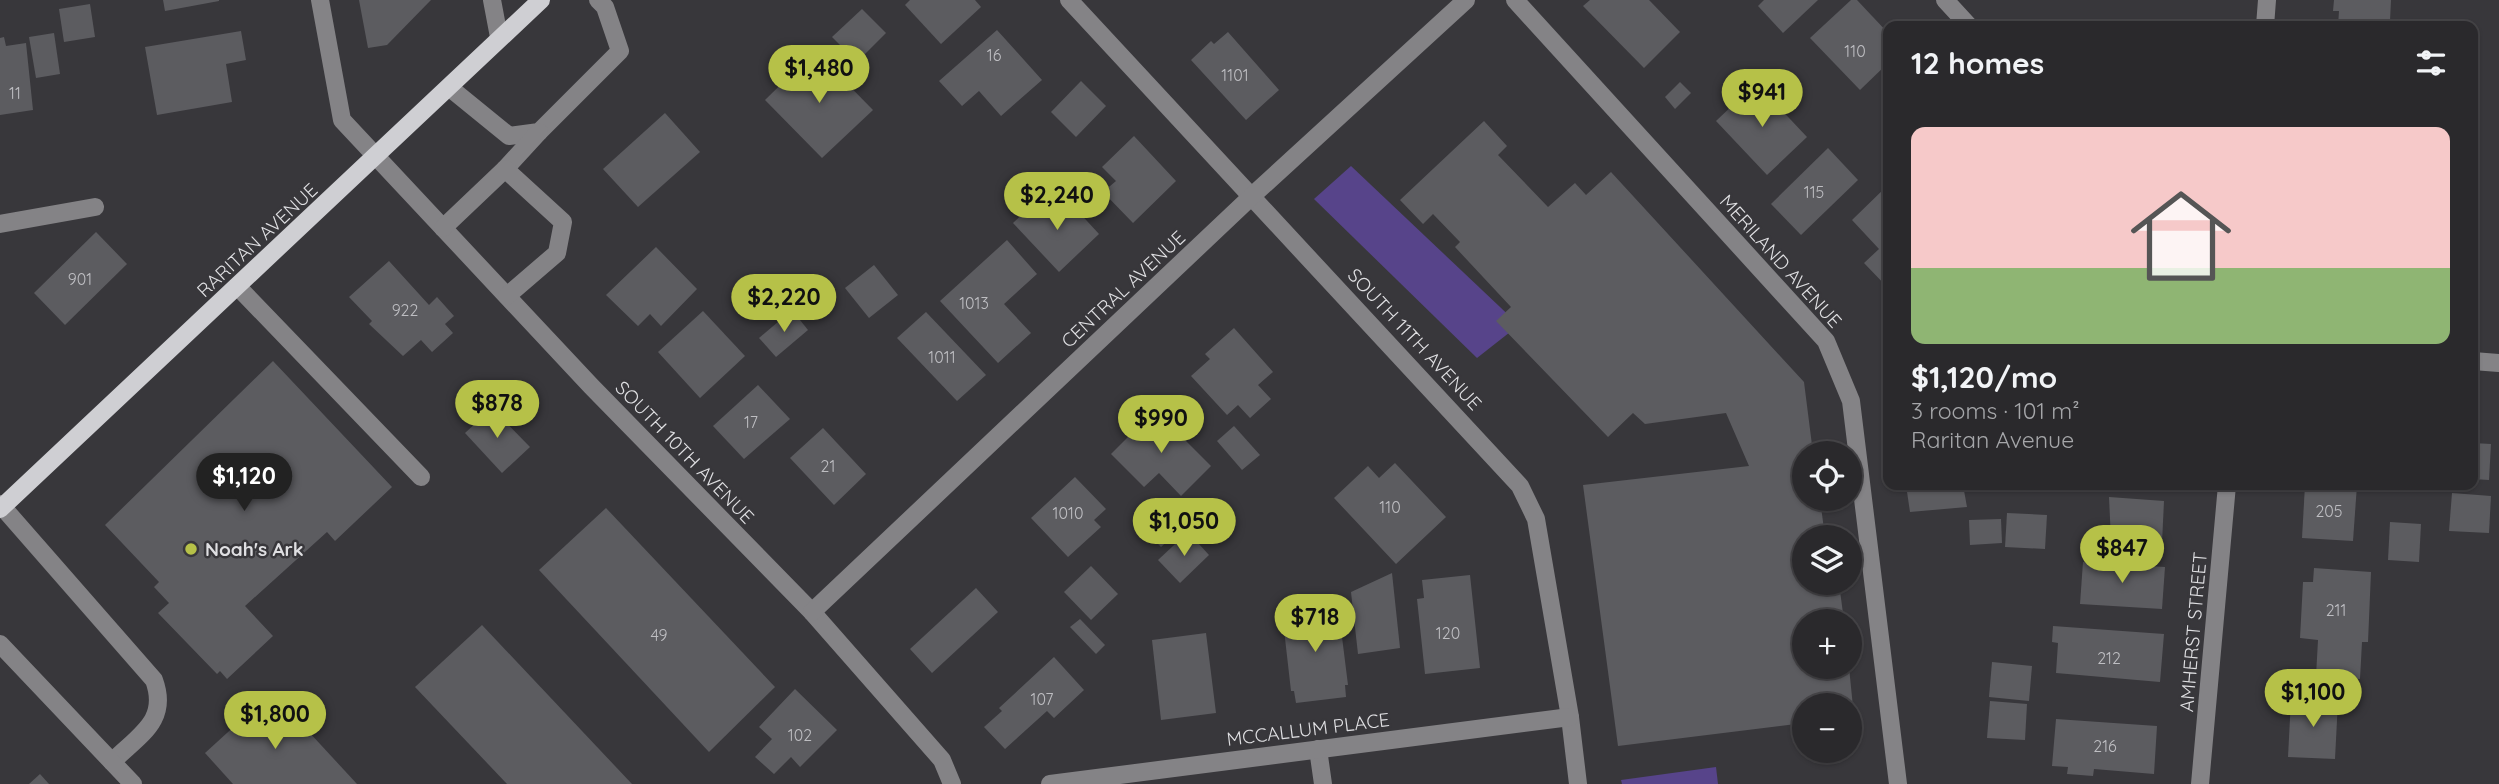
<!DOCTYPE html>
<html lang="en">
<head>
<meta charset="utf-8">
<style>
	body { margin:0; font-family:Quicksand,sans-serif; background:#323134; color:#f1f3f6; height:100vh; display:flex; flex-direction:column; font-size:26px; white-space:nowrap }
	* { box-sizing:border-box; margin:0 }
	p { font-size:23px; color:#a5a6a9 }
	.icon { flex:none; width:38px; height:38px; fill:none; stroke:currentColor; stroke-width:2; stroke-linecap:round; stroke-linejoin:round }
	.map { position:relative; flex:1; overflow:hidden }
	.drawer { position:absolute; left:1883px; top:21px; width:595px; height:469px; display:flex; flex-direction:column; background:#2a292c; border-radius:14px; box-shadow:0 2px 5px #0004,0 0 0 2px #464548 }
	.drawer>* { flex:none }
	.tools { position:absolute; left:1792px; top:441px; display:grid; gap:14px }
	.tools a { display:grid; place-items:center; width:70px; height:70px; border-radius:50%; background:#2a292c; box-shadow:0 2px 5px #0004,0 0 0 2px #464548; font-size:35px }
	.price { position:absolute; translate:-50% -60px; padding:0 16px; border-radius:24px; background:#b6c148; color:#111; font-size:23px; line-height:46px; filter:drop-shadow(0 2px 4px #0008) }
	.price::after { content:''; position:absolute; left:50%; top:42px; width:21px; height:16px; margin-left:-10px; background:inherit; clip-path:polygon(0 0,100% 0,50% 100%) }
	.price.selected { background:#222; color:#fff }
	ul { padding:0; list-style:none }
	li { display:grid; align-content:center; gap:14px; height:371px; padding:0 28px }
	li span { display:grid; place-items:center; height:217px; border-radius:14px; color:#555 }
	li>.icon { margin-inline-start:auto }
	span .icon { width:126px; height:126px; fill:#fffc; stroke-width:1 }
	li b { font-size:30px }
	h2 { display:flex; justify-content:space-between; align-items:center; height:84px; padding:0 28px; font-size:30px }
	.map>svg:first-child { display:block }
	.green { fill:#57448a }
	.building { fill:#5c5c60 }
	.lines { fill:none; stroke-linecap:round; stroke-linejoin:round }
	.minor { stroke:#848386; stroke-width:18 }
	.major { stroke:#cfcfd3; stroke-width:18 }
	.poi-dot { fill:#b6c148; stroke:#38373b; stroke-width:2.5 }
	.labels { text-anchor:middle; stroke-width:5; stroke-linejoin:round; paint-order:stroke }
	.number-label { font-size:16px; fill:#bebec2 }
	.street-label { font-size:19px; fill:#dfdfe2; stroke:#38373b }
	.poi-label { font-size:19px; font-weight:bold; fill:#dfdfe2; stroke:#38373b; text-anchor:start }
</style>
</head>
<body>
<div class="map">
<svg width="2499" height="784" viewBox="0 0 2499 784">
	<rect width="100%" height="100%" fill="#38373b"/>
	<g class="green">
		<polygon points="1351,166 1519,325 1477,358 1314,199"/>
		<polygon points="1716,767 1718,784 1622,784 1621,780"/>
	</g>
	<g class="building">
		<polygon points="163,0 219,0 219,1 165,11"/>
		<polygon points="359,0 431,0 387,45 368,48"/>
		<polygon points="910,0 975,0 981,7 941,44 905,5"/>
		<polygon points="1590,0 1649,0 1680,32 1644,68 1583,6"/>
		<polygon points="1764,0 1818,0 1783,33 1758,6"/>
		<polygon points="1851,0 1857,0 1888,33 1888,63 1860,90 1810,38"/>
		<polygon points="2334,0 2391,0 2390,21 2398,22 2398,26 2338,26 2339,11 2333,11"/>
		<polygon points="90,4 95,37 64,42 59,9"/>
		<polygon points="862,9 886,33 857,62 832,37"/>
		<polygon points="997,30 1042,80 1001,116 979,91 962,106 939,81"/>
		<polygon points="241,31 246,60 226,64 232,102 157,115 145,47"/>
		<polygon points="1228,32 1279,90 1246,120 1191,60 1211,41 1214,44"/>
		<polygon points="54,33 60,74 36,78 29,37"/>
		<polygon points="4,37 6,46 26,43 33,110 0,115 0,38"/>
		<polygon points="815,51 873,110 822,158 765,100"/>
		<polygon points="1081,81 1106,106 1076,137 1051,112"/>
		<polygon points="1680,82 1691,93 1675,109 1665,97"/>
		<polygon points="1756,83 1807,137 1767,175 1716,121"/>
		<polygon points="665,113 700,152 638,207 603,169"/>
		<polygon points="1484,121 1507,146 1498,155 1548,207 1575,183 1586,195 1611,172 1804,382 1813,453 1804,453 1804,499 1820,499 1825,537 1804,537 1804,583 1839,583 1844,621 1804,621 1804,667 1849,667 1854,717 1850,718 1850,705 1804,705 1804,723 1618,746 1583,485 1749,466 1726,413 1645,424 1633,413 1608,437 1496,321 1511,307 1455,247 1460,242 1433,214 1423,224 1400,200"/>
		<polygon points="1134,136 1176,181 1133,223 1103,192 1116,181 1102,167"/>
		<polygon points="1828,148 1858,180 1801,235 1771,204"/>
		<polygon points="1888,185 1888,288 1864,263 1879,249 1852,220"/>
		<polygon points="1064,196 1099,234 1059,272 1013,223 1031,206 1041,217"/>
		<polygon points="96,232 127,264 65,325 34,293"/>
		<polygon points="1007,240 1037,274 1004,304 1031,333 998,363 940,301"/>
		<polygon points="656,247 697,289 661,326 650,314 638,326 606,295"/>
		<polygon points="389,261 429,305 437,297 454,316 445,324 453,333 432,352 421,340 403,356 369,324 372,321 349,297"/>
		<polygon points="874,265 898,295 869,318 845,288"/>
		<polygon points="792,310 808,330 776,357 759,338"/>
		<polygon points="703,311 745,356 700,398 658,352"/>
		<polygon points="926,312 986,375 957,401 897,338"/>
		<polygon points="1234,328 1273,372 1258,385 1271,399 1250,418 1238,405 1227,415 1191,376 1210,359 1205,354"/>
		<polygon points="273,361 392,487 335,541 327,532 245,606 273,636 227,679 220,671 217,674 158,613 169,603 154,587 159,582 105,525"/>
		<polygon points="758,385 790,419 744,459 713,426"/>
		<polygon points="492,408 530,447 502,473 465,433"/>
		<polygon points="1155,410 1211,466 1181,496 1159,473 1144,487 1111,454"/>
		<polygon points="1234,426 1260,455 1242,470 1217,441"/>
		<polygon points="823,428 866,474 834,505 790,458"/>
		<polygon points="2473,443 2491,444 2489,480 2473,479"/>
		<polygon points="1395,463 1446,517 1396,564 1334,498 1368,466 1379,478"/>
		<polygon points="1075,477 1106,509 1094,520 1101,527 1068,557 1031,518"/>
		<polygon points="1906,485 1963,485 1967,507 1910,512"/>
		<polygon points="2305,485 2357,485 2353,541 2302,538"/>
		<polygon points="2452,493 2491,496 2489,533 2449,531"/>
		<polygon points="2109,497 2164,501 2162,543 2111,540"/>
		<polygon points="1159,501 1183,527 1161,547 1136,521"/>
		<polygon points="606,508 775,687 709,752 539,570"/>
		<polygon points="2007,513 2047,515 2045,549 2005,547"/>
		<polygon points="2001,519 2002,543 1970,545 1969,520"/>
		<polygon points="2390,522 2421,524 2419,562 2388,560"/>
		<polygon points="1188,532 1209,555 1180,583 1158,560"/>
		<polygon points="2083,562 2165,567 2162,609 2080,604"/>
		<polygon points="1091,566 1118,594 1091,620 1064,592"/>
		<polygon points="2314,568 2371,572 2368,642 2362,642 2360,679 2316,676 2318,640 2300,638 2303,582 2313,582"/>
		<polygon points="1392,573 1400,648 1358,654 1351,592"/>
		<polygon points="1470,575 1480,668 1425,674 1417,599 1424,598 1422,580"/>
		<polygon points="976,588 998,612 932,673 910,649"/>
		<polygon points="1338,605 1348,685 1345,685 1346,697 1296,703 1294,691 1291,691 1282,612"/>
		<polygon points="1080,619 1105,645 1096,654 1070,627"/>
		<polygon points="482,625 632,784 507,784 415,687"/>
		<polygon points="2053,626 2164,634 2160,682 2056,673 2058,643 2052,642"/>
		<polygon points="1206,633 1216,713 1161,720 1152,640"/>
		<polygon points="1054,657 1084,690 1054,718 1047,711 1005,749 984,727 1002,711 999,708"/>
		<polygon points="1992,662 2032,666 2029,701 1989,697"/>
		<polygon points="795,689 837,730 800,767 791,757 774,774 755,757 772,739 759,727"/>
		<polygon points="272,692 357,784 233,784 205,753"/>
		<polygon points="2291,699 2338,701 2335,759 2288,757"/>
		<polygon points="1990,701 2027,704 2025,740 1987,738"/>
		<polygon points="2056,719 2157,726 2154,774 2094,769 2093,776 2067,774 2068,767 2052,766"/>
		<polygon points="40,774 49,784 29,784"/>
	</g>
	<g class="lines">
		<g class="minor">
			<polyline points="320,0 342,120 591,386 812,612 942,760 952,784"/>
			<polyline points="492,0 499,37"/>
			<polyline points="1069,0 1520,486 1536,519 1570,717 1578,784"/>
			<polyline points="1515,0 1826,341 1851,401 1898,784"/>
			<polyline points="1945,0 1969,26"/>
			<polyline points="2265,26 2267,0"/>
			<polyline points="450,88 509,136 539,132 620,51 605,7 598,0"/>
			<polyline points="505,169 539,132"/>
			<polyline points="0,224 95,207"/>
			<polyline points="443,228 505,169 563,222 557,253 507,296"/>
			<polyline points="238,287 421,477"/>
			<polyline points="2473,361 2499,363"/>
			<path d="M0,504L154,680C169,721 139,735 112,762"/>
			<polyline points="812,612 1253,195 1466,0"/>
			<polyline points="0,644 133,784"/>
			<polyline points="1318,749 1323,784"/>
			<polyline points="1050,784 1570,717"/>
			<polyline points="2200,784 2227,485"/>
		</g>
		<polyline class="major" points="0,509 541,0"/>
	</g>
	<circle class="poi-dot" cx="191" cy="549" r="7"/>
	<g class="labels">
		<g class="number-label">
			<text x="1855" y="57">110</text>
			<text x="994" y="61">16</text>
			<text x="1235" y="81">1101</text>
			<text x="15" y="99">11</text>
			<text x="1814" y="198">115</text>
			<text x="80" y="285">901</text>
			<text x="974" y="309">1013</text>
			<text x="405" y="316">922</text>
			<text x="942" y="363">1011</text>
			<text x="751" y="428">17</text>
			<text x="828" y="472">21</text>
			<text x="1390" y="513">110</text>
			<text x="2329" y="517">205</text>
			<text x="1068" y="519">1010</text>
			<text x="2336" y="616">211</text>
			<text x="1448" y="639">120</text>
			<text x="659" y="641">49</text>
			<text x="2109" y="664">212</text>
			<text x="1042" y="705">107</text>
			<text x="800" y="741">102</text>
			<text x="2105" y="752">216</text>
		</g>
		<g class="street-label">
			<text transform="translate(257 240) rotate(-43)" y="7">RARITAN AVENUE</text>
			<text transform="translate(1781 261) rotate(48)" y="7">MERILAND AVENUE</text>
			<text transform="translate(1123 289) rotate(-43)" y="7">CENTRAL AVENUE</text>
			<text transform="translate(1415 339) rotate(47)" y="7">SOUTH 11TH AVENUE</text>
			<text transform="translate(685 452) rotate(46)" y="7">SOUTH 10TH AVENUE</text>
			<text transform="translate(2193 632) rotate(-85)" y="7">AMHERST STREET</text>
			<text transform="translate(1308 729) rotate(-7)" y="7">MCCALLUM PLACE</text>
		</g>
		<g class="poi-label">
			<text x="205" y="556">Noah's Ark</text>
		</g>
	</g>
</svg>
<div class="tools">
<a><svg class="icon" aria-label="locate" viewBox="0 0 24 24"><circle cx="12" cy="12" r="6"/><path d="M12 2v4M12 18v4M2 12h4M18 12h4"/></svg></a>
<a><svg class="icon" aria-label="layers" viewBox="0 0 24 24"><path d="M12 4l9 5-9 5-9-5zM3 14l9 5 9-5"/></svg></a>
<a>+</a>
<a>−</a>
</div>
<b class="price" style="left:819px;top:105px">$1,480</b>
<b class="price" style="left:1762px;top:129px">$941</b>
<b class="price" style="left:1057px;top:232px">$2,240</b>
<b class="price" style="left:784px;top:334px">$2,220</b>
<b class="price" style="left:497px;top:440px">$878</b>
<b class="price" style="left:1161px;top:455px">$990</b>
<b class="price selected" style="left:244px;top:513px">$1,120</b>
<b class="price" style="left:1184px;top:558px">$1,050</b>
<b class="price" style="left:2122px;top:585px">$847</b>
<b class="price" style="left:1315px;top:654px">$718</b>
<b class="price" style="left:2313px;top:729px">$1,100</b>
<b class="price" style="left:275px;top:751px">$1,800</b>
<section class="drawer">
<h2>12 homes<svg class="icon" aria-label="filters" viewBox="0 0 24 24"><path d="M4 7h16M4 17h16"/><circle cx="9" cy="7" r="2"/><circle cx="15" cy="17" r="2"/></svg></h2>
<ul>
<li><span style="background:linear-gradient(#f6c9c9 65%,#8fb573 0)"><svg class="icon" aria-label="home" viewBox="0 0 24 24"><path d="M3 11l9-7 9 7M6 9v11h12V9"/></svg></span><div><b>$1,120/mo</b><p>3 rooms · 101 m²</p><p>Raritan Avenue</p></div></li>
</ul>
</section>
</div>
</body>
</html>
